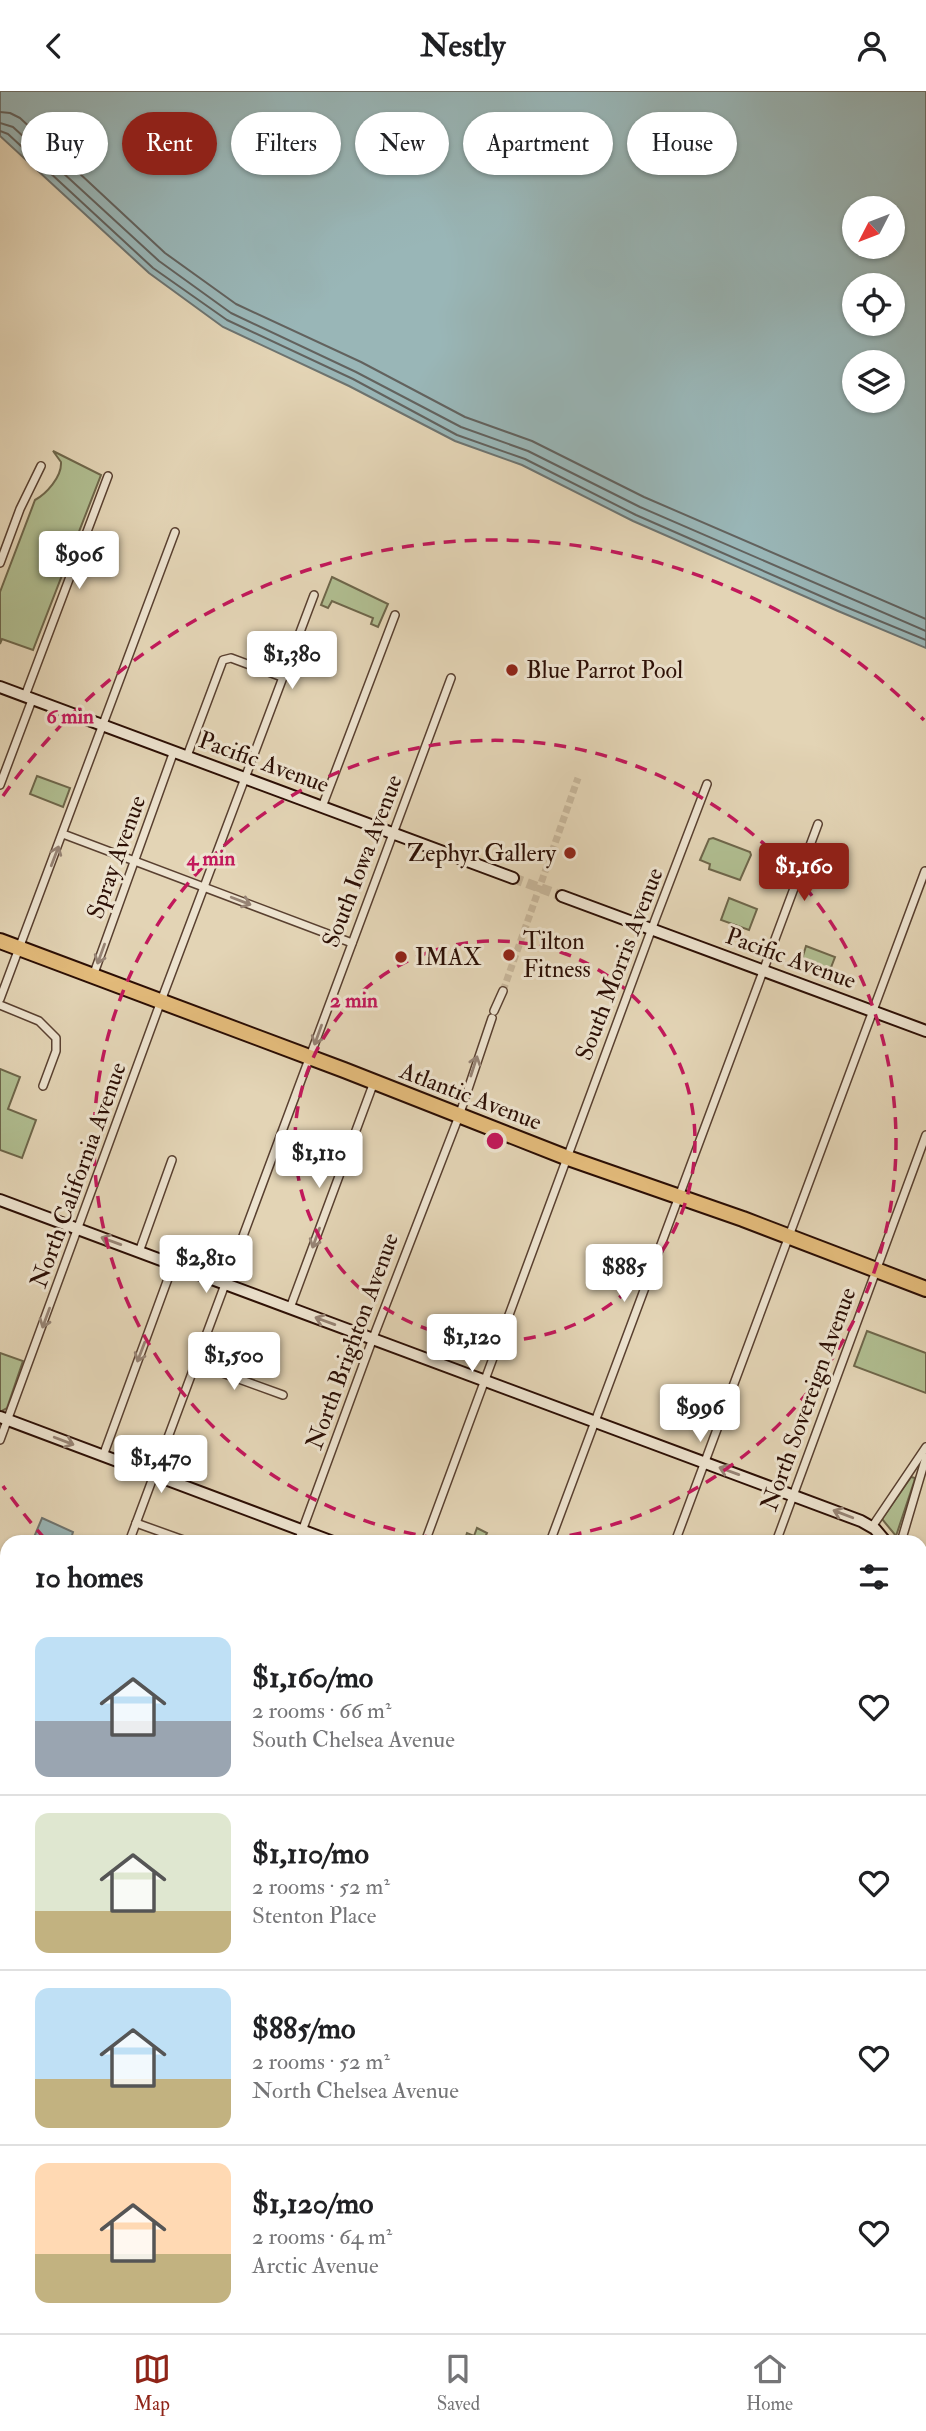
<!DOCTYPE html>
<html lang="en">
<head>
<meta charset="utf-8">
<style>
	body { margin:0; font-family:"IM FELL Double Pica",serif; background:#f6f6f6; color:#202124; height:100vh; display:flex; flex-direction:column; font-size:26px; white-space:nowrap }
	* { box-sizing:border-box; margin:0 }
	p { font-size:23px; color:#757577 }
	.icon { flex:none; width:38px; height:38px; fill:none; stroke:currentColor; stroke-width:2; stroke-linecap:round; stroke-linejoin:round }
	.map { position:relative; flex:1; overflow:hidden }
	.sheet { position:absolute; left:0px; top:1444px; width:928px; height:800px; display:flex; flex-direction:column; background:#fff; border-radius:21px 21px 0 0; box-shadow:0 2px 5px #0004 }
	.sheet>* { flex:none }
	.banner { position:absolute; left:21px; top:21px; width:886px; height:63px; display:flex; gap:14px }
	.needle { width:46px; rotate:228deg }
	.tools { position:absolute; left:842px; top:105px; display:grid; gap:14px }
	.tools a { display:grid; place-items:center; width:63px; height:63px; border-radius:50%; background:#fff; box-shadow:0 2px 5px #0004; font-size:35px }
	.price { position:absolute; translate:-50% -60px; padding:0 16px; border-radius:7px; background:#fff; color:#222; font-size:23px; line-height:46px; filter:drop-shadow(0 2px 4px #0008) }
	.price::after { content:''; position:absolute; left:50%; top:42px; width:21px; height:16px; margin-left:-10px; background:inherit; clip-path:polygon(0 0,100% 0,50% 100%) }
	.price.active { background:#8f2418; color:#fff }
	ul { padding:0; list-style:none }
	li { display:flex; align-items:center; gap:21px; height:175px; padding:0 35px }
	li+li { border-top:2px solid #e0e0e0 }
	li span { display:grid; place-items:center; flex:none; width:196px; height:140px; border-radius:14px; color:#555 }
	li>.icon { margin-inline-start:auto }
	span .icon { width:84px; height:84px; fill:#fffc; stroke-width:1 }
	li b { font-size:30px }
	h2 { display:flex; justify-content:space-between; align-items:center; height:84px; padding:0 35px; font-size:30px }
	.tag { padding:0 24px; border-radius:32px; background:#fff; box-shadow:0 2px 5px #0004; font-size:24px; line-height:63px }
	.tag.active { background:#8f2418; color:#fff }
	header { display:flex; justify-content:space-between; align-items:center; height:91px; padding:0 35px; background:#fff; font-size:32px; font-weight:700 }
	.dock { display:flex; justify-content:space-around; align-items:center; height:98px; border-top:2px solid #e0e0e0; background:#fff; font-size:19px; color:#757577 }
	.dock a { display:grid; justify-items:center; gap:4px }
	.dock .active { color:#8f2418 }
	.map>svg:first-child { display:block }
	.green { fill:#b0bd90; stroke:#6e664a; stroke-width:2 }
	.water { fill:#99b6b7; stroke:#6d736f; stroke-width:2; fill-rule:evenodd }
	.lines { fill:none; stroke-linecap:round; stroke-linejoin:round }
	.shore { stroke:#62625e; stroke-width:2 }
	.taxiway { stroke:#87715c; stroke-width:23 }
	.runway { stroke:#87715c; stroke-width:56 }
	.street-tunnel { stroke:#c7b69a; stroke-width:7; stroke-dasharray:7 3.5; stroke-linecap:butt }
	.secondary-tunnel { stroke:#c7b69a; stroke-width:10; stroke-dasharray:10 5; stroke-linecap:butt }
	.street-casing { stroke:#594030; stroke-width:10 }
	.secondary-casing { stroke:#2b0e04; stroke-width:14 }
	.highway-casing { stroke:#2b0e04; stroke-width:18 }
	.street { stroke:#ede3cf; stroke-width:7 }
	.secondary { stroke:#ede3cf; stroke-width:10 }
	.highway { stroke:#e2ba7a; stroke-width:14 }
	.oneway { stroke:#968374 }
	.ring { fill:none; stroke:#c2185b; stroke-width:3.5; stroke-dasharray:12 9 }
	.poi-dot { fill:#8f2418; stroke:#ede3cf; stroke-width:2.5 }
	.labels { text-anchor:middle; stroke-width:6; stroke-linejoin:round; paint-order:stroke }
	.poi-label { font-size:24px; fill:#2b0e04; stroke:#ede3cf; text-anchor:start }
	.street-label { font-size:24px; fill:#2b0e04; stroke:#ede3cf }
	.centre { fill:#c2185b; stroke:#ede3cf; stroke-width:3.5 }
	.ring-label { font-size:21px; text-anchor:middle; font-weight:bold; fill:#c2185b; stroke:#ede3cf; stroke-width:6; stroke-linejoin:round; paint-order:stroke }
</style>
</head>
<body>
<header><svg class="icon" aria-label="back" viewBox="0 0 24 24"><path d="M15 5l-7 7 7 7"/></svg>Nestly<svg class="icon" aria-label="person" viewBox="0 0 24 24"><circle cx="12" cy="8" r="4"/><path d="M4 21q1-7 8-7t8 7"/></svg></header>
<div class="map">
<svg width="926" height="2242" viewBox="0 0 926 2242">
	<rect width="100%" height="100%" fill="#e3d4b5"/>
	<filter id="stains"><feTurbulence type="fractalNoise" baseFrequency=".00286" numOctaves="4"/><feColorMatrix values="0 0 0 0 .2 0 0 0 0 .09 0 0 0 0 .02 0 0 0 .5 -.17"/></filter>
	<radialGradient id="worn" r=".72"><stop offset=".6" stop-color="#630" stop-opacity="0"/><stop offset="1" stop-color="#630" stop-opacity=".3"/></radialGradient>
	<g class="green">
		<path d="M53,360L101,384L33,559L2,548L0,553V501L35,409C46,403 62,386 61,371Z"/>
		<polygon points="332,486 388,513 378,536 371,533 373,527 332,510 328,517 321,514"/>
		<polygon points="37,685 70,697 63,716 30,703"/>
		<polygon points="713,747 750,761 751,764 740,789 709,778 710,773 700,769 709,748"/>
		<polygon points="729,807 757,818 749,839 721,829"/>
		<polygon points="806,855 835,866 830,879 802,868"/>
		<polygon points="0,978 20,986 8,1018 36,1029 22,1067 0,1059"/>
		<polygon points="867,1240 926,1262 926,1302 854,1275"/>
		<polygon points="0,1262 23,1270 7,1317 0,1321"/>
		<polygon points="911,1386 915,1387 914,1391 896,1445 882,1428"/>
		<polygon points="477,1437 487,1442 483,1451 464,1451 467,1442 474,1445"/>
		<polygon points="920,1678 926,1680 926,1727 921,1729"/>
		<polygon points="926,1876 926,2044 921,2046 920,1877"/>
		<polygon points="921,2132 926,2134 926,2193 921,2211"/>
		<polygon points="7,2135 7,2181 0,2142"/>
		<polygon points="119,2237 786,2237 785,2242 122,2242"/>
	</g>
	<g class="water">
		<path d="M0,0H926V557L838,520L633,430L522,374L455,350L349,295L223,236L149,182L0,45ZM892,117V156H854V117ZM892,194V233H854V194ZM854,271H892V310H854Z"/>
		<polygon points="42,1427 73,1441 70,1451 32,1451"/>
		<polygon points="3,1487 7,1488 7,2135 0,2142 0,1489"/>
		<polygon points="926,1727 926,1876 921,1877 920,1729"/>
		<polygon points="0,2149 7,2181 7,2236 119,2236 122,2242 0,2242"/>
	</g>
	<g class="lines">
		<g class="shore">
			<polyline points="0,21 10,22 20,27 165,162 236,213 361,271 465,326 532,350 644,406 926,528"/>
			<polyline points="0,32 13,36 159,170 231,222 356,281 461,336 528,360 640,416 926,540"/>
			<polyline points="0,40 8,43 153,177 227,229 353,288 457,344 525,368 636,424 841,514 926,549"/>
		</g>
		<g class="taxiway">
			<polyline points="920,2018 926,2016"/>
			<polyline points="471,2236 474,2242"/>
			<polyline points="722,2242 730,2236"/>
		</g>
		<g class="runway">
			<polyline points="920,1941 926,1940"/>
			<polyline points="375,2236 378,2242"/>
		</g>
		<polyline class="street-tunnel" points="503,900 578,687"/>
		<polyline class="secondary-tunnel" points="513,787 562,805"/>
		<g class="street-casing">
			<g id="street">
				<polyline points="0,472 20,418 41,375"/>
				<polyline points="25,605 108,385"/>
				<polyline points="187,665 223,569 231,567 282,586"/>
				<polyline points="0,694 32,609"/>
				<polyline points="322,716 395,524"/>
				<polyline points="63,743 352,852"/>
				<polyline points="93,885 174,660"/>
				<polyline points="0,908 175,441"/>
				<polyline points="0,914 39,930 56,947 56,960 43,995"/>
				<polyline points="494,920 503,900"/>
				<polyline points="139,1161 172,1069"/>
				<polyline points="290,1217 374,991"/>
				<polyline points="195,1272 283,1304"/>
				<polyline points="0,1349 161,910 314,504"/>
				<polyline points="103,1365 173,1174"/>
				<polyline points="136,1432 189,1451"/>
				<polyline points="872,1436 926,1356"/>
				<polyline points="129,1451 451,587"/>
				<polyline points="298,1451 373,1247 459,1025 492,927"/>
				<polyline points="425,1451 655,829 707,693"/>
				<polyline points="550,1451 818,733"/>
				<polyline points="675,1451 925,780"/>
				<polyline points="776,1451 926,1044"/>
				<polyline points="901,1451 926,1366"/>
				<polyline points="920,2088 926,2089"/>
			</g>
		</g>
		<g class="secondary-casing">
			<g id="secondary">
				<polyline points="0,596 513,787"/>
				<polyline points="562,805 926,940"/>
				<polyline points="0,1109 861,1430 875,1438 886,1451"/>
				<polyline points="0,1326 333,1451"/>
				<polyline points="920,1473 926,1475"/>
				<polyline points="920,1670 926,1672"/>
			</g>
		</g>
		<g class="highway-casing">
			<polyline id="highway" points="0,850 344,979 568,1067 743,1128 926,1198"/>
		</g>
		<use href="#street" class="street"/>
		<use href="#secondary" class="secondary"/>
		<use href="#highway" class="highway"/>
	</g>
	<defs><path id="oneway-shaft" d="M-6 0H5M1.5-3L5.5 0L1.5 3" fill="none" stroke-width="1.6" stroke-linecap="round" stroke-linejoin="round" transform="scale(1.75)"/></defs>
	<g class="oneway">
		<use href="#oneway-shaft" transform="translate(55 765) rotate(-69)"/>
		<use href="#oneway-shaft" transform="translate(241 810) rotate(21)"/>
		<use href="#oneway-shaft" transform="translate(101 863) rotate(110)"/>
		<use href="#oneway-shaft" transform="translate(318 944) rotate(110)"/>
		<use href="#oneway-shaft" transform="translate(474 975) rotate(-72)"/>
		<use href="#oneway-shaft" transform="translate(316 1147) rotate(110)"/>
		<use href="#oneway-shaft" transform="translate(111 1150) rotate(-160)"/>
		<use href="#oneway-shaft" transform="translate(46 1227) rotate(110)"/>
		<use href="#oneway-shaft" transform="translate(325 1230) rotate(-160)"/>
		<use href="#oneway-shaft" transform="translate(141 1261) rotate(111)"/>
		<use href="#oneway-shaft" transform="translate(64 1350) rotate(21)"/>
		<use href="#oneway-shaft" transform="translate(729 1380) rotate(-160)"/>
		<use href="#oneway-shaft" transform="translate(843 1423) rotate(-159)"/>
	</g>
	<g class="ring">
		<circle cx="495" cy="1050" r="200"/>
		<path d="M478 1451A401 401 0 1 1 512 1451"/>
		<path d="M45 1448A601 601 0 0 1 3 1395M3 705A601 601 0 0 1 924 629"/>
	</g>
	<g class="poi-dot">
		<circle cx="512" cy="579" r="7"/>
		<circle cx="570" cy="762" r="7"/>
		<circle cx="509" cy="864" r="7"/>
		<circle cx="401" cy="866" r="7"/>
	</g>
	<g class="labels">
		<g class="poi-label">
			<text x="526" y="587">Blue Parrot Pool</text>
			<text x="556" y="770" text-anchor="end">Zephyr Gallery</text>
			<text x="523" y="858">Tilton<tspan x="523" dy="28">Fitness</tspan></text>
			<text x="415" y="874">IMAX</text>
		</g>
		<g class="street-label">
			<text transform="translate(264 671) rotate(20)" y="8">Pacific Avenue</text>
			<text transform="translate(116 766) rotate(-70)" y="8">Spray Avenue</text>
			<text transform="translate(362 770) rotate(-69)" y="8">South Iowa Avenue</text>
			<text transform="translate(791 867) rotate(20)" y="8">Pacific Avenue</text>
			<text transform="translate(619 873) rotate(-69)" y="8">South Morris Avenue</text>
			<text transform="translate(471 1005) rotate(21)" y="8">Atlantic Avenue</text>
			<text transform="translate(78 1084) rotate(-70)" y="8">North California Avenue</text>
			<text transform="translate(352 1250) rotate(-70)" y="8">North Brighton Avenue</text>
			<text transform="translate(808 1308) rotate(-70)" y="8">North Sovereign Avenue</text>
		</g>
	</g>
	<circle cx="495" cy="1050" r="10" class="centre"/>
	<g class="ring-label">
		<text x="70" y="632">6 min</text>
		<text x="211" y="774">4 min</text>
		<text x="354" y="916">2 min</text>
	</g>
	<rect width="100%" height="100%" filter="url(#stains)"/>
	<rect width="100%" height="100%" fill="url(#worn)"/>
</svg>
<div class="tools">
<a><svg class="needle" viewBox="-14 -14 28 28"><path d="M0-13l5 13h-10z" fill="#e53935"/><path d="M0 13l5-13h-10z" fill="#757577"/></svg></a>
<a><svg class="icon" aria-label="locate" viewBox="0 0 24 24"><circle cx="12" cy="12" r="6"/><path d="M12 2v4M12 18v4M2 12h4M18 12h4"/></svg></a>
<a><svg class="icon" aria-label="layers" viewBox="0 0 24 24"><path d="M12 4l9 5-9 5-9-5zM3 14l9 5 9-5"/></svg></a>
</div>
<b class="price" style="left:79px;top:500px">$906</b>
<b class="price" style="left:292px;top:600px">$1,380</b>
<b class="price active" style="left:804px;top:812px">$1,160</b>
<b class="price" style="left:319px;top:1099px">$1,110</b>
<b class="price" style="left:206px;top:1204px">$2,810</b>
<b class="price" style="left:624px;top:1213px">$885</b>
<b class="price" style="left:472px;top:1283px">$1,120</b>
<b class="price" style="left:234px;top:1301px">$1,500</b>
<b class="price" style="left:700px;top:1353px">$996</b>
<b class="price" style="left:161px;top:1404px">$1,470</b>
<div class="banner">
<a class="tag">Buy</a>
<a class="tag active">Rent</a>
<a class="tag">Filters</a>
<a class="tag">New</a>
<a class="tag">Apartment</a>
<a class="tag">House</a>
</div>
<section class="sheet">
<h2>10 homes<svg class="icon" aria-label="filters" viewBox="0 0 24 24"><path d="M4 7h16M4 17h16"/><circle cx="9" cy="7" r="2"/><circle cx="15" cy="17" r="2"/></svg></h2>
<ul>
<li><span style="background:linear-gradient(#bfe0f5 60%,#9aa5b1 0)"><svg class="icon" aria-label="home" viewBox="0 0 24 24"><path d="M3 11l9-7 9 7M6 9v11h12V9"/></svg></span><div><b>$1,160/mo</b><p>2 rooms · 66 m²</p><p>South Chelsea Avenue</p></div><svg class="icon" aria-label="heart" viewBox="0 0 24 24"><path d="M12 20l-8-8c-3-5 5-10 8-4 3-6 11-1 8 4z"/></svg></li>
<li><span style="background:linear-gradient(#dfe7d0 70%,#c2b280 0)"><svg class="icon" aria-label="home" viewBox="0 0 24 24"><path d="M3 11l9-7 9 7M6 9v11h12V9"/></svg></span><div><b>$1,110/mo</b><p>2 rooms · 52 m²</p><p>Stenton Place</p></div><svg class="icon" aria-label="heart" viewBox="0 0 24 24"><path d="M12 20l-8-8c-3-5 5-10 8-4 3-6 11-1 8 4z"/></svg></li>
<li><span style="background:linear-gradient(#bfe0f5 65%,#c2b280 0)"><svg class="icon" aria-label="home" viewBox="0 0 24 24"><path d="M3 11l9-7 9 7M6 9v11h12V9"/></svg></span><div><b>$885/mo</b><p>2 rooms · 52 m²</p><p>North Chelsea Avenue</p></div><svg class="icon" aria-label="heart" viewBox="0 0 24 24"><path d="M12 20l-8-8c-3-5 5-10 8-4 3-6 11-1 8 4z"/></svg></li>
<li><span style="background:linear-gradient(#ffd9b3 65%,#c2b280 0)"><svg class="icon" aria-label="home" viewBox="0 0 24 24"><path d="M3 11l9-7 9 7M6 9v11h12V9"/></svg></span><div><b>$1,120/mo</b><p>2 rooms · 64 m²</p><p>Arctic Avenue</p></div><svg class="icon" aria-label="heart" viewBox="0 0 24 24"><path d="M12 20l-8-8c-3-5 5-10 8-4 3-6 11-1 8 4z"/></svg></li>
</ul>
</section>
</div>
<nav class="dock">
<a class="active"><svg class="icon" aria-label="map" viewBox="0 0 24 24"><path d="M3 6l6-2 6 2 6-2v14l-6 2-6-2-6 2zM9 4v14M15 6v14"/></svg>Map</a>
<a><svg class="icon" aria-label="saved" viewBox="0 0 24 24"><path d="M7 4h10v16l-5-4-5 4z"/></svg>Saved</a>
<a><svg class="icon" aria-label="home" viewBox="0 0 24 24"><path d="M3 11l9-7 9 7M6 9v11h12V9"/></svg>Home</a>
</nav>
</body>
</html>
